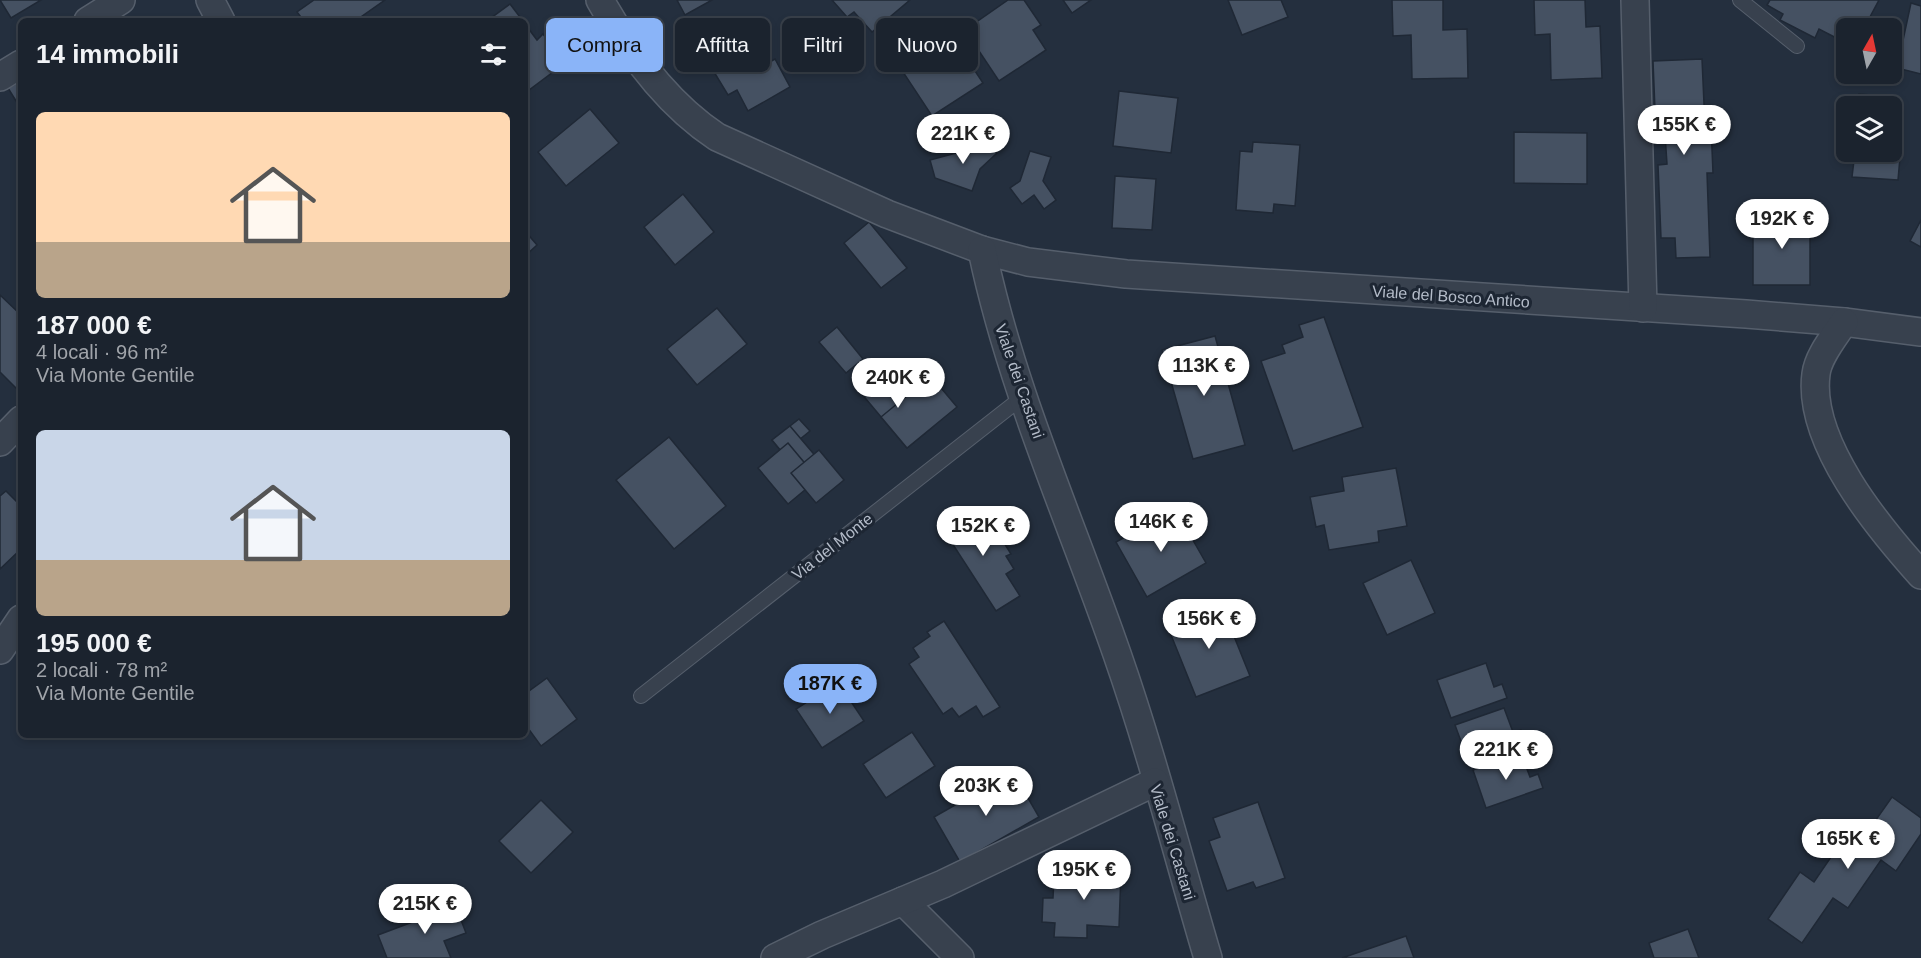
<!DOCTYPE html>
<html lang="it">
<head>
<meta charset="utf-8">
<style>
	body { margin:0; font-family:Helvetica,sans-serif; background:#242b36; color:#f1f3f6; height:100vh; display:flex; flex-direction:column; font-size:22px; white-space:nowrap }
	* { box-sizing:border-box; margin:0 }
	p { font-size:20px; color:#a0a4aa }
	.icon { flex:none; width:33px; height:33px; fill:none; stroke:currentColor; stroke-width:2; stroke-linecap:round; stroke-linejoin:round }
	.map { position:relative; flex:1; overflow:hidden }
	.panel { position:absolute; left:18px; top:18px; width:510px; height:720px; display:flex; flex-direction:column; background:#1b232e; border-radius:9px; box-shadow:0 3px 9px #0003,0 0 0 2px #39404a }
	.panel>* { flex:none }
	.hud { position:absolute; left:546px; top:18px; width:570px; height:54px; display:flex; gap:12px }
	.needle { width:39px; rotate:9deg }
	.controls { position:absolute; left:1836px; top:18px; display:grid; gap:12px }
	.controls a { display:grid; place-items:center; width:66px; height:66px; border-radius:9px; background:#1b232e; box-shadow:0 3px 9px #0003,0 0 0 2px #39404a; font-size:30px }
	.price { position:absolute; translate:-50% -51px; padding:0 14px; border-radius:21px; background:#fff; color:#222; font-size:20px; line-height:39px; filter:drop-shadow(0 2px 3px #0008) }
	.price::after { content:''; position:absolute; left:50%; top:36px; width:18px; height:14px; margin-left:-9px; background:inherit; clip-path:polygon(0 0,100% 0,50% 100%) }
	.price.active { background:#8ab4f8; color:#111 }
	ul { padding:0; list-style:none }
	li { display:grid; align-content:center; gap:12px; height:318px; padding:0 18px }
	li span { display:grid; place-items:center; height:186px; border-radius:9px; color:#555 }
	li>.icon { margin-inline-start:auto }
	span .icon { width:108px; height:108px; fill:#fffc; stroke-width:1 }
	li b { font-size:26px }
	h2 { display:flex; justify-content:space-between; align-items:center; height:72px; padding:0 18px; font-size:26px }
	.tag { padding:0 21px; border-radius:9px; background:#1b232e; box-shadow:0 3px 9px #0003,0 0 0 2px #39404a; font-size:21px; line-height:54px }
	.tag.active { background:#8ab4f8; color:#111 }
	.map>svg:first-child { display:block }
	.building { fill:#455162; stroke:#1f2835; stroke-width:1.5 }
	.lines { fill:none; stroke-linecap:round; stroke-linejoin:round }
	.service-casing { stroke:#565f6c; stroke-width:16 }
	.minor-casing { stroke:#565f6c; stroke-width:30 }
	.service { stroke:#38414e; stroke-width:14 }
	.minor { stroke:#38414e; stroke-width:27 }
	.labels { text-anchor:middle; stroke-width:6; stroke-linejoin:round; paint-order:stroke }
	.street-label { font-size:16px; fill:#b4bcc9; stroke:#1d2633 }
</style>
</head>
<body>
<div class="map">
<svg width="1921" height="958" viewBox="0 0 1921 958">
	<rect width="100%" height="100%" fill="#242f3e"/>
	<g class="building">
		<polygon points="0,0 41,0 11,18"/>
		<polygon points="314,0 385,0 355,21 304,21 297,12"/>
		<polygon points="677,0 712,0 685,15"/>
		<polygon points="832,0 910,0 872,32 854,12 847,17"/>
		<polygon points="1008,0 1024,0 1041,25 1033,30 1046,50 999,81 965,30"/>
		<polygon points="1063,0 1091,0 1072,13"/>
		<polygon points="1228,0 1281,0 1288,17 1242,35"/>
		<polygon points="1392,0 1443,0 1443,30 1467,29 1468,78 1412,79 1411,35 1393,36"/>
		<polygon points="1534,0 1585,0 1586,27 1600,26 1602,78 1551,80 1550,34 1535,35"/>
		<polygon points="1770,0 1879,0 1864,28 1846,28 1846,43 1819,29 1815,38 1780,20 1783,14 1767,5"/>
		<polygon points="1911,3 1921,6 1921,74 1897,68"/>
		<polygon points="510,4 523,21 487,21"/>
		<polygon points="525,24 537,40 543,34 565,63 525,93"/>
		<polygon points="954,39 983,83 932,116 903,72"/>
		<polygon points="756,41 768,63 775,59 790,87 748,111 737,90 728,95 711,67"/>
		<polygon points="1702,59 1705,126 1711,125 1713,173 1707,173 1710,257 1676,258 1675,238 1661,238 1658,165 1667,164 1665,134 1656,135 1653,61"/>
		<polygon points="21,81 21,109 8,88"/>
		<polygon points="1119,91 1178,98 1171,153 1113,146"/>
		<polygon points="1859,94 1895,97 1893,122 1903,123 1898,180 1852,177 1855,152 1892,152 1892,106 1858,106"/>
		<polygon points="590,109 619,143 566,186 538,152"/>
		<polygon points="1514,132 1587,133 1587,184 1514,183"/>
		<polygon points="981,137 997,153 980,169 972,191 935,178 930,160 967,150"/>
		<polygon points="1253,142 1300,145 1295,206 1274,204 1273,213 1236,210 1240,151 1252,152"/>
		<polygon points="1030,151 1051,157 1043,181 1056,200 1044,209 1034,195 1022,204 1010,188 1020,181"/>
		<polygon points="1115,176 1156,179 1152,230 1112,228"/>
		<polygon points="683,194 714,232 675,265 644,227"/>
		<rect x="1753" y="215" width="57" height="70"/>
		<polygon points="1921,220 1921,247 1910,241"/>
		<polygon points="869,222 907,268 881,288 844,243"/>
		<polygon points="525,231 537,245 525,256"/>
		<polygon points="0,295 21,315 21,388 18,390 0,372"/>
		<polygon points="717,308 747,344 697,385 667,349"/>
		<polygon points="1324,317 1363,427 1293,451 1261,361 1285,353 1282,345 1303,337 1299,325"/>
		<polygon points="837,327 863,359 846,373 819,342"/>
		<polygon points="1215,336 1245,445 1193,459 1162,350"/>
		<polygon points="889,371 934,426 907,448 861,393"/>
		<polygon points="931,376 957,407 907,448 881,417"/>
		<polygon points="799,419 810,431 783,453 772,440"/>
		<polygon points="790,426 818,459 800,474 772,440"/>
		<polygon points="669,437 726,506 674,549 616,480"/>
		<polygon points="788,443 818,479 788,504 758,468"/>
		<polygon points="819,450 844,480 816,503 791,473"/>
		<polygon points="1396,468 1407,526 1378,531 1379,542 1329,550 1324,525 1316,527 1310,497 1344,491 1342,477"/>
		<polygon points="6,491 21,506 21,549 0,569 0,496"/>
		<polygon points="963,508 974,525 982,520 993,537 998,533 1011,554 1006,556 1014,569 1006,574 1020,596 996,611 939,523"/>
		<polygon points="1175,509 1206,563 1147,597 1116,542"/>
		<polygon points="1411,560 1435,613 1387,635 1363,583"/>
		<polygon points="1221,604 1250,676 1196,697 1167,625"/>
		<polygon points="944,621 1000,707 983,717 976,706 959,717 952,708 943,714 909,664 919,657 913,648 930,636 927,632"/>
		<polygon points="1486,663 1494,687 1502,684 1507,698 1451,718 1437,680"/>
		<polygon points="547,678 577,719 541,746 525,724 525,694"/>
		<polygon points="838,682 864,721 822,748 796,709"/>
		<polygon points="1504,708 1513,732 1521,730 1526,743 1469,763 1455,725"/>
		<polygon points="912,732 935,766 886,798 863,764"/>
		<polygon points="1521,753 1530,777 1538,774 1543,788 1486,808 1473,770"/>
		<polygon points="1013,772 1039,817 960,862 934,817"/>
		<polygon points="1892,797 1921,818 1921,834 1896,871 1881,860 1848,908 1833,898 1802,943 1768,919 1800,872 1814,882 1846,835 1859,844"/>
		<polygon points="541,800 573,832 531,873 499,841"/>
		<polygon points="1258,802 1285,878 1256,888 1253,882 1227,891 1209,841 1220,837 1213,818"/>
		<polygon points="1069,862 1104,864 1103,872 1121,873 1119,927 1087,925 1087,938 1054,937 1055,923 1042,922 1043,898 1053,898 1054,878 1068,879"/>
		<polygon points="453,899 466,933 444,941 451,958 387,958 378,935 431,915 428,908"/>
		<polygon points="1688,929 1699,958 1654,958 1649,943"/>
		<polygon points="1406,936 1414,958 1342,958"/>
	</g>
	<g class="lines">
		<g class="service-casing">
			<g id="service">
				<polyline points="1740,0 1797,46"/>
				<polyline points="641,696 1024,396"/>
			</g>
		</g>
		<g class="minor-casing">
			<g id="minor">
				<polyline points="210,0 221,21"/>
				<path d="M600,0C629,52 667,104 717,137L887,214L982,250L1028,262L1126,274L1746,314L1844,322L1921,332"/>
				<polyline points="1635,0 1643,308"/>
				<polyline points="88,21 121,0"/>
				<polyline points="0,77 21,64"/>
				<path d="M982,250C1011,389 1071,521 1117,654C1152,754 1178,857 1208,958"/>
				<path d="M1844,322C1835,336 1818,356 1816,374C1807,442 1878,527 1921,575"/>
				<polyline points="0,442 21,420"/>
				<polyline points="0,650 21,619"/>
				<polyline points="903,901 960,958"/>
				<polyline points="775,958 822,935 943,884 1155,782"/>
			</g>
		</g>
		<use href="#service" class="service"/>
		<use href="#minor" class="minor"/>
	</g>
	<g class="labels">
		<g class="street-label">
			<text transform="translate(1451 296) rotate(4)" y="6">Viale del Bosco Antico</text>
			<text transform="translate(1020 381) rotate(71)" y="6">Viale dei Castani</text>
			<text transform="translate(832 546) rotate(-38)" y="6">Via del Monte</text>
			<text transform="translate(1173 842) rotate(73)" y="6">Viale dei Castani</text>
		</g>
	</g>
</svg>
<div class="controls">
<a><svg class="needle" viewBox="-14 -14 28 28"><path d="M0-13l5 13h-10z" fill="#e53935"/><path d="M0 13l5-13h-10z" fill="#a0a4aa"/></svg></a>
<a><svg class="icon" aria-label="layers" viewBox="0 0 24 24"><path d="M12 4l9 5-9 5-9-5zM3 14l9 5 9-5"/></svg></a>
</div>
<b class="price" style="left:1684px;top:156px">155K €</b>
<b class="price" style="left:963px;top:165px">221K €</b>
<b class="price" style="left:1782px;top:250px">192K €</b>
<b class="price" style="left:1204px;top:397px">113K €</b>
<b class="price" style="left:898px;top:409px">240K €</b>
<b class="price" style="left:1161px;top:553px">146K €</b>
<b class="price" style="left:983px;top:557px">152K €</b>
<b class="price" style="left:1209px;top:650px">156K €</b>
<b class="price active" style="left:830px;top:715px">187K €</b>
<b class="price" style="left:1506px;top:781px">221K €</b>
<b class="price" style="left:986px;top:817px">203K €</b>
<b class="price" style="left:1848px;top:870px">165K €</b>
<b class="price" style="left:1084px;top:901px">195K €</b>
<b class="price" style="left:425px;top:935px">215K €</b>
<div class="hud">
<a class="tag active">Compra</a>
<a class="tag">Affitta</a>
<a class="tag">Filtri</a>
<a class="tag">Nuovo</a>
</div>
<section class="panel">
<h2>14 immobili<svg class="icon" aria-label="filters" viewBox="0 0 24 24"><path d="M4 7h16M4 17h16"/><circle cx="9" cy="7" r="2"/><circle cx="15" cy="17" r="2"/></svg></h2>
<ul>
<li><span style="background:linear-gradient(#ffd9b3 70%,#b9a48a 0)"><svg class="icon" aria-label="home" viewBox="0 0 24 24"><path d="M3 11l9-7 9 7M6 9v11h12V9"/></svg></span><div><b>187 000 €</b><p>4 locali · 96 m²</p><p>Via Monte Gentile</p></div></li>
<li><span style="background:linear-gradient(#c9d6e8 70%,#b9a48a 0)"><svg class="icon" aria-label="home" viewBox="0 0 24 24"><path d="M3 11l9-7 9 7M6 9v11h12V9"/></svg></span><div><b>195 000 €</b><p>2 locali · 78 m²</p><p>Via Monte Gentile</p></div></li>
</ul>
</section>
</div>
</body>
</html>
